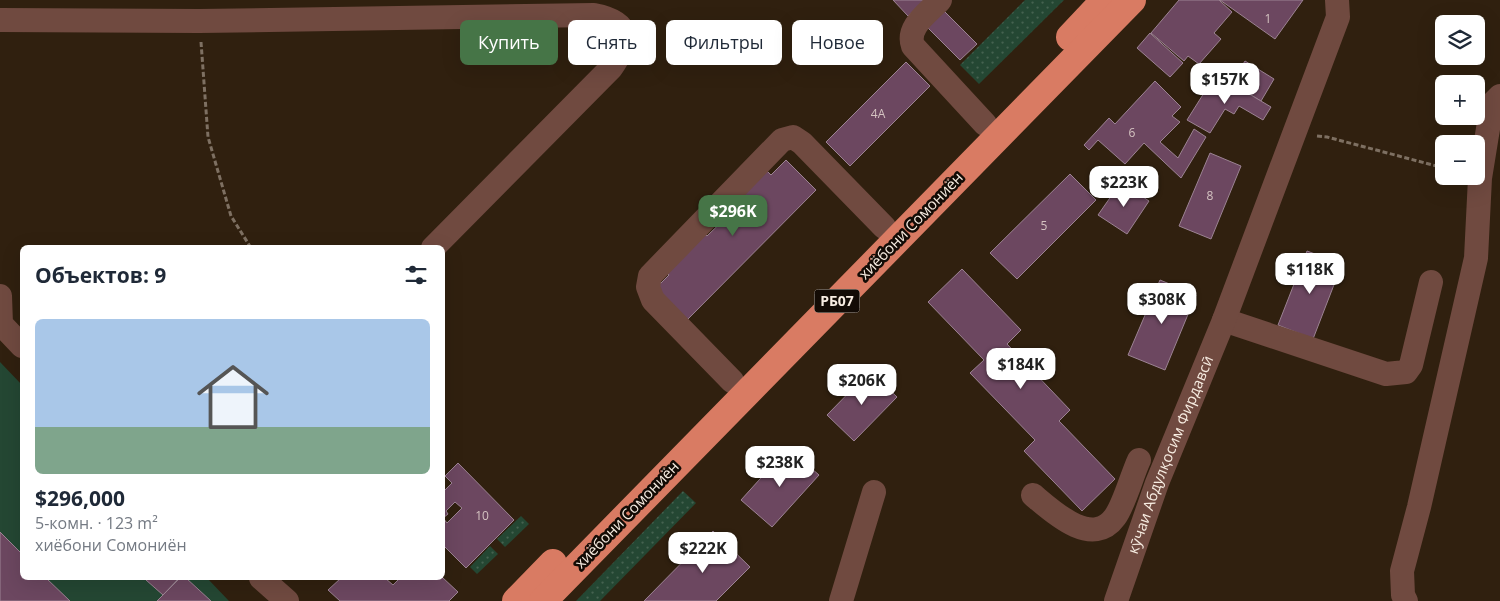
<!DOCTYPE html>
<html lang="ru">
<head>
<meta charset="utf-8">
<style>
	body { margin:0; font-family:"Open Sans",sans-serif; background:#f6f6f7; color:#1f2937; height:100vh; display:flex; flex-direction:column; font-size:19px; white-space:nowrap }
	* { box-sizing:border-box; margin:0 }
	p { font-size:16px; color:#747a83 }
	.icon { flex:none; width:28px; height:28px; fill:none; stroke:currentColor; stroke-width:2; stroke-linecap:round; stroke-linejoin:round }
	.map { position:relative; flex:1; overflow:hidden }
	.side { position:absolute; left:20px; top:245px; width:425px; height:335px; display:flex; flex-direction:column; background:#fff; border-radius:8px; box-shadow:0 5px 20px #0002 }
	.side>* { flex:none }
	.top-card { position:absolute; left:460px; top:20px; width:475px; height:45px; display:flex; gap:10px }
	.buttons { position:absolute; left:1435px; top:15px; display:grid; gap:10px }
	.buttons a { display:grid; place-items:center; width:50px; height:50px; border-radius:8px; background:#fff; box-shadow:0 5px 20px #0002; font-size:25px }
	.price { position:absolute; translate:-50% -42px; padding:0 11px; border-radius:10px; background:#fff; color:#222; font-size:16px; line-height:32px; filter:drop-shadow(0 1px 2px #0008) }
	.price::after { content:''; position:absolute; left:50%; top:30px; width:15px; height:11px; margin-left:-8px; background:inherit; clip-path:polygon(0 0,100% 0,50% 100%) }
	.price.active { background:#467547; color:#fff }
	ul { padding:0; list-style:none }
	li { display:grid; align-content:center; gap:10px; height:265px; padding:0 15px }
	li span { display:grid; place-items:center; height:155px; border-radius:8px; color:#555 }
	li>.icon { margin-inline-start:auto }
	span .icon { width:90px; height:90px; fill:#fffc; stroke-width:1 }
	li b { font-size:21px }
	h2 { display:flex; justify-content:space-between; align-items:center; height:60px; padding:0 15px; font-size:21px }
	.pill { padding:0 18px; border-radius:8px; background:#fff; box-shadow:0 5px 20px #0002; font-size:18px; line-height:45px }
	.pill.active { background:#467547; color:#fff }
	.map>svg:first-child { display:block }
	.grass { fill:url(#grass-dots) }
	.garden { fill:#244733 }
	.building { fill:#6c4760; stroke:#9c8393; fill-rule:evenodd }
	.lines { fill:none; stroke-linecap:round; stroke-linejoin:round }
	.path { stroke:#7e7062; stroke-width:3; stroke-dasharray:5 2.5; stroke-linecap:butt }
	.minor { stroke:#704a40; stroke-width:24 }
	.highway { stroke:#d97b63; stroke-width:28 }
	.labels { text-anchor:middle; stroke-width:5; stroke-linejoin:round; paint-order:stroke }
	.number-label { font-size:12px; fill:#d4c3c1 }
	.shield { fill:#130b05; stroke:#b3a89f; stroke-width:1 }
	.shield-label { font-size:14px; font-weight:bold; fill:#f7ece1 }
	.street-label { font-size:15px; fill:#f7ece1; stroke:#130b05 }
</style>
</head>
<body>
<div class="map">
<svg width="1500" height="601" viewBox="0 0 1500 601">
	<defs>
		<pattern id="grass-dots" width="8" height="8" patternUnits="userSpaceOnUse" patternTransform="scale(1.25)"><rect width="8" height="8" fill="#244733"/><path d="M2 2h.1M6 6h.1" fill="none" stroke="#456250" stroke-width="1.8" stroke-linecap="round"/></pattern>
	</defs>
	<rect width="100%" height="100%" fill="#30200f"/>
	<g class="grass">
		<polygon points="1025,0 1064,0 979,84 960,65"/>
		<polygon points="683,491 696,503 600,601 576,601"/>
		<polygon points="521,516 529,524 505,547 497,539"/>
		<polygon points="490,546 498,554 477,574 470,567"/>
	</g>
	<polygon class="garden" points="0,362 22,385 22,578 207,578 229,601 0,601"/>
	<g class="building">
		<polygon points="893,0 924,0 908,16"/>
		<polygon points="1179,0 1219,0 1232,12 1214,33 1221,39 1199,64 1188,56 1184,61 1151,33"/>
		<polygon points="1220,0 1303,0 1275,39"/>
		<polygon points="943,10 977,44 960,60 926,26"/>
		<polygon points="1150,33 1183,63 1170,77 1137,48"/>
		<polygon points="1245,61 1274,79 1261,101 1231,83"/>
		<polygon points="906,62 930,86 850,166 826,142"/>
		<polygon points="1224,79 1271,107 1263,120 1239,106 1234,114 1225,109 1210,133 1187,120 1209,85 1218,90"/>
		<polygon points="1155,81 1181,107 1172,116 1180,122 1160,142 1178,158 1194,129 1206,137 1181,178 1144,143 1125,164 1098,140 1089,150 1084,145 1109,118 1115,124"/>
		<polygon points="1210,153 1241,166 1211,239 1179,226"/>
		<polygon points="786,160 816,190 687,320 655,289 669,275 662,267 699,229 707,236 733,211 725,203 762,166 771,175"/>
		<polygon points="1070,174 1096,200 1017,279 990,253"/>
		<polygon points="1121,182 1149,201 1127,234 1098,215"/>
		<polygon points="1307,251 1342,264 1313,339 1278,325"/>
		<polygon points="962,269 1021,330 1007,344 1070,410 1059,421 1115,479 1082,511 1024,451 1035,440 970,373 984,360 928,302"/>
		<polygon points="1160,280 1196,295 1165,370 1128,355"/>
		<polygon points="870,371 897,397 854,441 827,415"/>
		<polygon points="788,448 819,475 772,527 741,500"/>
		<path d="M458,463L514,520L466,568L442,544V493L452,483L445,476ZM455,502L462,508L447,523L443,518L448,514L446,511Z"/>
		<polygon points="713,531 750,567 716,601 644,601"/>
		<polygon points="0,532 22,554 22,578 46,578 70,601 0,601"/>
		<polygon points="442,577 458,592 449,601 340,601 328,590 341,578 385,578 393,585 400,578"/>
		<polygon points="149,578 179,578 163,595 146,580"/>
		<polygon points="180,578 186,578 211,601 157,601"/>
	</g>
	<g class="lines">
		<g class="path">
			<polyline points="201,42 208,137 231,216 251,248"/>
			<polyline points="1317,136 1327,137 1444,168"/>
		</g>
		<g class="minor">
			<path d="M940,0C928,13 906,27 913,46L985,124"/>
			<path d="M0,20L199,21L594,15C631,22 631,40 611,68L433,248"/>
			<polyline points="0,296 1,324 22,346"/>
			<polyline points="1224,320 1386,374 1406,372 1411,365 1431,282"/>
			<polyline points="732,381 653,300 648,287 650,276 782,140 793,137 802,143 884,227"/>
			<path d="M1033,495C1052,511 1092,549 1115,517C1124,505 1132,475 1139,460"/>
			<polyline points="261,578 287,601"/>
			<polyline points="841,601 874,492"/>
			<path id="s1" d="M1116,601L1157,483L1224,320L1338,17L1337,0"/>
			<polyline points="1406,601 1403,595 1402,571 1419,507 1476,258 1480,178 1492,104 1500,96"/>
		</g>
		<g class="highway">
			<polyline points="1070,37 1105,0"/>
			<polyline points="516,601 553,563"/>
			<polyline points="543,601 1132,0"/>
		</g>
	</g>
	<g class="labels">
		<g class="number-label">
			<text x="1268" y="23">1</text>
			<text x="878" y="118">4А</text>
			<text x="1132" y="137">6</text>
			<text x="1210" y="200">8</text>
			<text x="1044" y="230">5</text>
			<text x="482" y="520">10</text>
		</g>
		<rect class="shield" x="814.5" y="289.5" width="45" height="23" rx="4"/>
		<g class="shield-label">
			<text x="837" y="306">РБ07</text>
		</g>
		<g class="street-label">
			<text transform="translate(911 226) rotate(-46)" y="5">хиёбони Сомониён</text>
			<text dy="5" stroke="none"><textPath href="#s1" startOffset="156">кӯчаи Абдулқосим Фирдавсӣ</textPath></text>
			<text transform="translate(627 515) rotate(-46)" y="5">хиёбони Сомониён</text>
		</g>
	</g>
</svg>
<div class="buttons">
<a><svg class="icon" aria-label="layers" viewBox="0 0 24 24"><path d="M12 4l9 5-9 5-9-5zM3 14l9 5 9-5"/></svg></a>
<a>+</a>
<a>−</a>
</div>
<b class="price" style="left:1225px;top:105px">$157K</b>
<b class="price" style="left:1124px;top:208px">$223K</b>
<b class="price active" style="left:733px;top:237px">$296K</b>
<b class="price" style="left:1310px;top:295px">$118K</b>
<b class="price" style="left:1162px;top:325px">$308K</b>
<b class="price" style="left:1021px;top:390px">$184K</b>
<b class="price" style="left:862px;top:406px">$206K</b>
<b class="price" style="left:780px;top:488px">$238K</b>
<b class="price" style="left:703px;top:574px">$222K</b>
<div class="top-card">
<a class="pill active">Купить</a>
<a class="pill">Снять</a>
<a class="pill">Фильтры</a>
<a class="pill">Новое</a>
</div>
<section class="side">
<h2>Объектов: 9<svg class="icon" aria-label="filters" viewBox="0 0 24 24"><path d="M4 7h16M4 17h16"/><circle cx="9" cy="7" r="2"/><circle cx="15" cy="17" r="2"/></svg></h2>
<ul>
<li><span style="background:linear-gradient(#a9c7e8 70%,#7fa58c 0)"><svg class="icon" aria-label="home" viewBox="0 0 24 24"><path d="M3 11l9-7 9 7M6 9v11h12V9"/></svg></span><div><b>$296,000</b><p>5-комн. · 123 m²</p><p>хиёбони Сомониён</p></div></li>
</ul>
</section>
</div>
</body>
</html>
